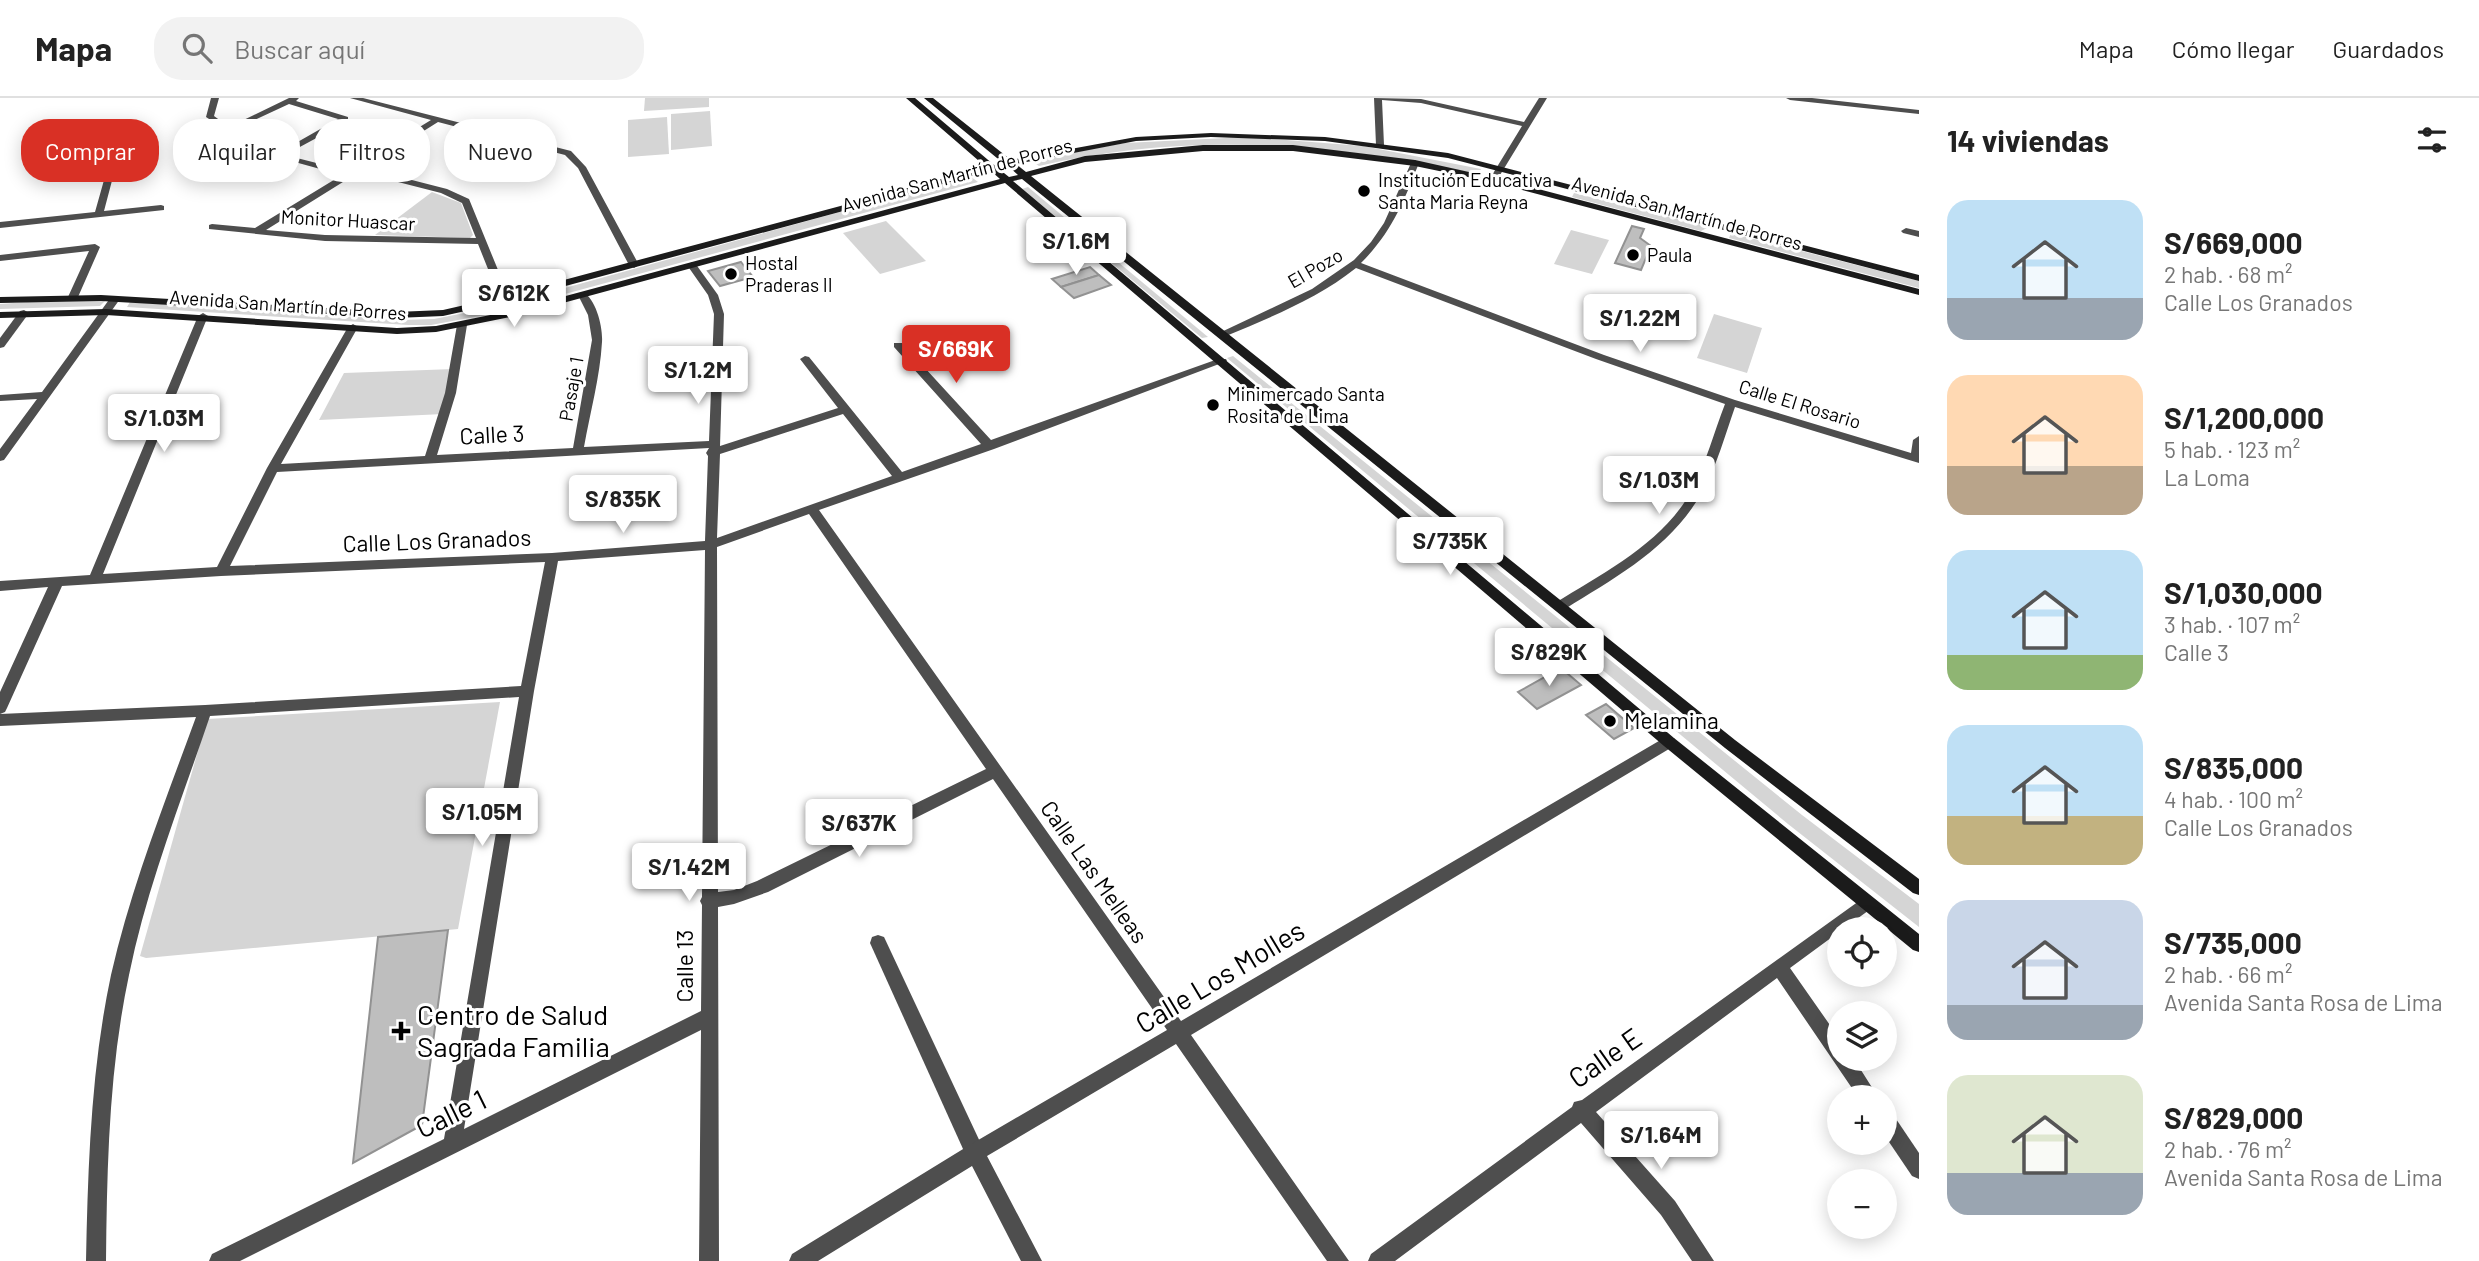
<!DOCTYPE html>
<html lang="es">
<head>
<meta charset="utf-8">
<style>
	body { margin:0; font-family:Barlow,sans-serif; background:#f2f2f2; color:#222; height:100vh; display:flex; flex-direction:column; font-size:26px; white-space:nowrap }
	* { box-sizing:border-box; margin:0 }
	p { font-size:23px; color:#767676 }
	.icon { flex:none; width:38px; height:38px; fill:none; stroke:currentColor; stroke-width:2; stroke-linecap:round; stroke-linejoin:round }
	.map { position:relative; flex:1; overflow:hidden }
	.panel { display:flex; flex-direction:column; background:#fff; width:560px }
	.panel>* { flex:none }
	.banner { position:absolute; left:21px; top:21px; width:665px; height:63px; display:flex; gap:14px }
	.tools { position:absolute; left:1827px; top:819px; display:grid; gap:14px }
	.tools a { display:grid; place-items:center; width:70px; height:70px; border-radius:50%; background:#fff; box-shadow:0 4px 18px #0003; font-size:35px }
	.price { position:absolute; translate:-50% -60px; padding:0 16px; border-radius:7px; background:#fff; color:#222; font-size:23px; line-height:46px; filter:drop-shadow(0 2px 4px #0008) }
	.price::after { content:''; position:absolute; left:50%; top:42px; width:21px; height:16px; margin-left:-10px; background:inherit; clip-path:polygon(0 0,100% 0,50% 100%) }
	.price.active { background:#d93025; color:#fff }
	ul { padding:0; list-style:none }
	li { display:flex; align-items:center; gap:21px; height:175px; padding:0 28px }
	li span { display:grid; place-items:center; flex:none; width:196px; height:140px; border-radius:21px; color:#555 }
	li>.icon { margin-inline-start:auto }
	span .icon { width:84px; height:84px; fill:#fffc; stroke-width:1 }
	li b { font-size:30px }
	h2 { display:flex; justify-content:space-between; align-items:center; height:84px; padding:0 28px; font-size:30px }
	.tag { padding:0 24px; border-radius:28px; background:#fff; box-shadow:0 4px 18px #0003; font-size:24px; line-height:63px }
	.tag.active { background:#d93025; color:#fff }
	header { display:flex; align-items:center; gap:42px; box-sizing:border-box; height:98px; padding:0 35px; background:#fff; border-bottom:2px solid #e0e0e0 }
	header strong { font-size:33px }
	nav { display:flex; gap:38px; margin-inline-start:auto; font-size:24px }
	.search { width:490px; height:63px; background:#f2f2f2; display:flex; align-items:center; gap:18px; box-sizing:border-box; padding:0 24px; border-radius:28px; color:#767676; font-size:26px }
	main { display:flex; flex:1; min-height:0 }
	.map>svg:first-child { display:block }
	.green { fill:#d5d5d5 }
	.building { fill:#bebebe; stroke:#929292; stroke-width:2 }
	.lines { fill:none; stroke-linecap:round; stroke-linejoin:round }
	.pedestrian { fill:#4e4e4e; fill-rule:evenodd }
	.minor { fill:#4e4e4e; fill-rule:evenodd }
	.secondary { fill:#1b1b1b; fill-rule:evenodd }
	.poi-dot { fill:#000; stroke:#fff; stroke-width:2.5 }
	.labels { text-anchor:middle; stroke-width:6; stroke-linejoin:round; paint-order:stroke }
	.far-street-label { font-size:19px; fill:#000; stroke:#fff }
	.far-poi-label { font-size:19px; fill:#000; stroke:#fff; text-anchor:start }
	.street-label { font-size:23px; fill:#000; stroke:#fff }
	.poi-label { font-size:23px; fill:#000; stroke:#fff; text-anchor:start }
	.near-street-label { font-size:28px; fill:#000; stroke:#fff }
	.near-poi-label { font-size:28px; fill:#000; stroke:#fff; text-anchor:start }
</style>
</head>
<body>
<header>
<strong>Mapa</strong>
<div class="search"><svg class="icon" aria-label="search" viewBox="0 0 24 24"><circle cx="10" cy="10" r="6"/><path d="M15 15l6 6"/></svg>Buscar aquí</div>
<nav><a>Mapa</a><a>Cómo llegar</a><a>Guardados</a></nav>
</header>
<main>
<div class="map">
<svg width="1919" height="1163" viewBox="0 0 1919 1163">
	<rect width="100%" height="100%" fill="#fff"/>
	<g class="green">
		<polygon points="645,0 709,0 709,9 644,13"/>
		<polygon points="710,13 712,48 671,52 671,16"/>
		<polygon points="667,19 669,56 628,59 628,22"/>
		<path d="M1246,39L1363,48L1481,71L1478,76C1329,45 1189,33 1039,68L1030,62L1125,45Z"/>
		<polygon points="970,78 978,84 528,206 525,201"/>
		<polygon points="1028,89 1208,239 1202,240 1022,91"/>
		<polygon points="432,94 461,105 473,137 470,140 375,137"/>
		<polygon points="1574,95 1703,127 1707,130 1701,133 1572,99"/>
		<polygon points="886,123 926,163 880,176 843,135"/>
		<polygon points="1571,132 1609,142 1592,176 1554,166"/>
		<polygon points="1731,135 1919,183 1919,190 1729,140"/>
		<polygon points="55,202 105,203 100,208 0,211 0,206"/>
		<polygon points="130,204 403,222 434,221 485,211 487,213 485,217 431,227 408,227 127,209"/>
		<polygon points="1714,216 1762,230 1747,275 1697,260"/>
		<polygon points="1233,258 1802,717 1919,806 1919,829 1788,726 1227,260"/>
		<polygon points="454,271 443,316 319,322 344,275"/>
		<polygon points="500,604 458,831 146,860 140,858 207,621"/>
	</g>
	<g class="building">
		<polygon points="1632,128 1644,131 1640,140 1651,148 1641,172 1615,165"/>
		<polygon points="741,164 753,179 720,188 708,173"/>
		<polygon points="1090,169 1099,177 1061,189 1052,181"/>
		<polygon points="1099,177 1111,187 1074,200 1061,189"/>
		<polygon points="1561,570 1581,587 1537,611 1518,594"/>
		<polygon points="1606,606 1634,630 1614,641 1586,617"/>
		<polygon points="448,832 422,1027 353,1065 378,839"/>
	</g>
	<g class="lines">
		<polygon class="pedestrian" points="878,837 884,839 982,1048 985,1055 982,1062 975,1065 968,1062 870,845 872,839"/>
		<g class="minor">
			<path d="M211,0H219L214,18L229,29L289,0H299L296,3L348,19V23L285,57L348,73L431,22L350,0H363L571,53L586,69L639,167L634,170L629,167L578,70L565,57L438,24L365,70L447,91L469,101L516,216L515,218L506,216L478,146L325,143L209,131V127L212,126L255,130L342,77L273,58L338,21L289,6L229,34L206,19ZM359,74L441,95L462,105L476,140L325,137L266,132Z"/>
			<polygon points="1374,0 1421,1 1524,24 1539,0 1547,0 1497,82 1493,85 1489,82 1522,28 1421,5 1382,2 1384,47 1380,50 1376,47"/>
			<polygon points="1786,0 1812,0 1919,12 1919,16 1790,2"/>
			<polygon points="103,58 107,61 114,75 104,113 161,107 164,108 164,112 0,130 0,124 95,114 106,75 99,61"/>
			<path d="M1415,62L1419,65C1403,105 1392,134 1361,165L1604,257L1735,302L1911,355L1913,342L1919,338V365L1735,309C1725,337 1717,368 1702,394C1672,449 1616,479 1565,511H1555L1553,508L1555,505C1605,474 1663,445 1692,392C1706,365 1714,334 1725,306L1596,261L1356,170C1317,201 1271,219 1226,238H1218L1217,236L1312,191L1354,162L1371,144L1384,125L1411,65Z"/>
			<polygon points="1906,130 1919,133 1919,139 1903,135 1901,133"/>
			<polygon points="95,146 100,149 78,199 73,202 68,199 89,153 0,163 0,157"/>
			<path d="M692,164L695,165L718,197L724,216L720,348L838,310L800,261L805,258L809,259L902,374L981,346L894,249V245H902L991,342L1218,261H1226L1227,263L994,351L819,412L1181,923L1664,640H1674L1676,644L1674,648L1191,937L1349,1163H1327L1176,946L987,1058L1042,1163H1021L972,1068L818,1163H789L792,1156L968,1048L1167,932L993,681L768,794L734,806L718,809L719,1163H699L701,932L240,1163H209L212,1156L444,1041L519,599L210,618C181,704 147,788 129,877C109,971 107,1067 106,1163H86C88,1067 91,971 111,877C131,789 165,704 196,619L0,628V616L205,607L521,588L545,464L221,478L62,488L7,610L5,614L0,616V594L48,489L0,493V483L90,477L198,218L203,215L208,218L103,476L217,469L267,370L348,229L353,226L358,229L281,366L425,358L445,295L457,227L462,224L467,227L456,295L437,357L573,350L592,242L588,217L578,197L583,194C596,201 603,229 602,244C600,279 590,315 584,349L709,343L714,216L708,197L687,167ZM843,316L892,378L717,440L720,356ZM709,350L706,355L708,358L705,443L552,455L230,468L277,374ZM809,416L986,671L757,783L734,792L718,794L717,449ZM705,452L702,799L700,803L702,807L701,913L464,1031L534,593L558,463Z"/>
			<polygon points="115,198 120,201 4,362 0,363 0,351 37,301 0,303 0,297 42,294 111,199"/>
			<polygon points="24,212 29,215 4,249 0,250 0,240 20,213"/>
			<polygon points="1866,798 1872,800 1874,805 1872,810 1843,831 1839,831 1839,834 1790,870 1839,940 1839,961 1854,961 1878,999 1858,999 1777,880 1596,1014 1675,1103 1714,1163 1692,1163 1661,1117 1581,1025 1395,1163 1368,1163 1371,1156 1572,1009 1574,1004 1582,1002"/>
			<polygon points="1885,1013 1892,1015 1919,1055 1919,1081 1912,1078 1885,1038"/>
		</g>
		<path class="secondary" d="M906,0H915L994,67L1003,65L924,0H933L1011,62L1136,39L1211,35L1325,39L1448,55L1919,177V183L1448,60L1325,43L1211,39L1136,43L1016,66L1026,74L1085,58L1203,47H1293L1415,62L1496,80L1919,191V197L1492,84L1415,68L1293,53H1203L1085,64L1031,78L1735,642L1919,781V797L1913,795L1725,650L1022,81L1013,83L1674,640L1919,836V854L1913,852L1664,648L1005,85L515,218L436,234L397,236L106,217L0,220V214L106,211L397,230L436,228L510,213L1000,81L991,73L510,203L443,218L396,220L101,203L0,205V199L101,197L396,214L443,212L504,198L986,69ZM1008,68L1018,77L1009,79L999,71Z"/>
	</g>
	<g class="poi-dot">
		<circle cx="1364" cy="93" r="7"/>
		<circle cx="1633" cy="157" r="7"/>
		<circle cx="731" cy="176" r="7"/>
		<circle cx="1213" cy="307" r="7"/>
		<circle cx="1610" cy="623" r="7"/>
		<path d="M397.5 922.5h7v7h7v7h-7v7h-7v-7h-7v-7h7z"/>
	</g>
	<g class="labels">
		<g class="far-street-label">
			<text transform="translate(957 77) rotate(-15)" y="7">Avenida San Martín de Porres</text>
			<text transform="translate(1687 115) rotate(15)" y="7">Avenida San Martín de Porres</text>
			<text transform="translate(348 122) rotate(3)" y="7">Monitor Huascar</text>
			<text transform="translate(1315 170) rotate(-30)" y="7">El Pozo</text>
			<text transform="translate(288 207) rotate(4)" y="7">Avenida San Martín de Porres</text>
			<text transform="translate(571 291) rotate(-80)" y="7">Pasaje 1</text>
			<text transform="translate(1800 306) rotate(17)" y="7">Calle El Rosario</text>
		</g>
		<g class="far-poi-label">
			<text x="1378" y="89">Institución Educativa<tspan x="1378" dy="22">Santa Maria Reyna</tspan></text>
			<text x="1647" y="164">Paula</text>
			<text x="745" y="172">Hostal<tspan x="745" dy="22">Praderas II</tspan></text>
			<text x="1227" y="303">Minimercado Santa<tspan x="1227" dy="22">Rosita de Lima</tspan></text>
		</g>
		<g class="street-label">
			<text transform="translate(492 337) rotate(-3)" y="8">Calle 3</text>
			<text transform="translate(437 443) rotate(-2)" y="8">Calle Los Granados</text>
			<text transform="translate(1094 774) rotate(55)" y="8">Calle Las Melleas</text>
			<text transform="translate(685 868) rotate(-90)" y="8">Calle 13</text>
		</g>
		<g class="poi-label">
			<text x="1624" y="631">Melamina</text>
		</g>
		<g class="near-street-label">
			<text transform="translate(1220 879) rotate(-31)" y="10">Calle Los Molles</text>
			<text transform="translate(1605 960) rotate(-35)" y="10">Calle E</text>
			<text transform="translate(451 1016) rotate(-26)" y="10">Calle 1</text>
		</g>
		<g class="near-poi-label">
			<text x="417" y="927">Centro de Salud<tspan x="417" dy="32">Sagrada Familia</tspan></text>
		</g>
	</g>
</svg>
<div class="tools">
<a><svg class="icon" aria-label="locate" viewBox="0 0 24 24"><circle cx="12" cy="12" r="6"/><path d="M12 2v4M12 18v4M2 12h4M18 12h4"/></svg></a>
<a><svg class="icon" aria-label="layers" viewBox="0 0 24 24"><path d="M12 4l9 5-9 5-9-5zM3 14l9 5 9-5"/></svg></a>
<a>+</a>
<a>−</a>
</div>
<b class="price" style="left:1076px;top:179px">S/1.6M</b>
<b class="price" style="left:514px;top:231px">S/612K</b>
<b class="price" style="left:1640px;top:256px">S/1.22M</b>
<b class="price active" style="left:956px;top:287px">S/669K</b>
<b class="price" style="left:698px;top:308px">S/1.2M</b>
<b class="price" style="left:164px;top:356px">S/1.03M</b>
<b class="price" style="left:1659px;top:418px">S/1.03M</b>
<b class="price" style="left:623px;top:437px">S/835K</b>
<b class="price" style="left:1450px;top:479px">S/735K</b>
<b class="price" style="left:1549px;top:590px">S/829K</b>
<b class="price" style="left:482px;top:750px">S/1.05M</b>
<b class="price" style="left:859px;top:761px">S/637K</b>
<b class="price" style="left:689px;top:805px">S/1.42M</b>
<b class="price" style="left:1661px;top:1073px">S/1.64M</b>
<div class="banner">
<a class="tag active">Comprar</a>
<a class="tag">Alquilar</a>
<a class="tag">Filtros</a>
<a class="tag">Nuevo</a>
</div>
</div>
<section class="panel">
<h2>14 viviendas<svg class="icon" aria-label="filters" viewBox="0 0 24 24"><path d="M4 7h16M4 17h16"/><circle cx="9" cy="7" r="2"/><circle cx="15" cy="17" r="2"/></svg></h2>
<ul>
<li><span style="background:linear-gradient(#bfe0f5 70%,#9aa5b1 0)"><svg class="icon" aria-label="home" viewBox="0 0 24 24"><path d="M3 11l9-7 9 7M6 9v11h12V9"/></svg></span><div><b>S/669,000</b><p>2 hab. · 68 m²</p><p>Calle Los Granados</p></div></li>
<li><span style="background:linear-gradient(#ffd9b3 65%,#b9a48a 0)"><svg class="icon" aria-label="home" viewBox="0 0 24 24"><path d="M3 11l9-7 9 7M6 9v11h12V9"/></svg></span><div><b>S/1,200,000</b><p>5 hab. · 123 m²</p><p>La Loma</p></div></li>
<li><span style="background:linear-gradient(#bfe0f5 75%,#8fb573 0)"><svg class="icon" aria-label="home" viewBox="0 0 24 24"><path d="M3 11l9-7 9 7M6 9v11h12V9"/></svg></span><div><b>S/1,030,000</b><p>3 hab. · 107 m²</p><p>Calle 3</p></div></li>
<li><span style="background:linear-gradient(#bfe0f5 65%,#c2b280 0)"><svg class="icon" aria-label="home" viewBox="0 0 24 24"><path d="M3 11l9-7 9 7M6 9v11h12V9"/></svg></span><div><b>S/835,000</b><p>4 hab. · 100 m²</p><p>Calle Los Granados</p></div></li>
<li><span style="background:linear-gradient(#c9d6e8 75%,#9aa5b1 0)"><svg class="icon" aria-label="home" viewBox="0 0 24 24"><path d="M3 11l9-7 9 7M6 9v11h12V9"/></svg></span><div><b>S/735,000</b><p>2 hab. · 66 m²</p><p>Avenida Santa Rosa de Lima</p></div></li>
<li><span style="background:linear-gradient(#dfe7d0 70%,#9aa5b1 0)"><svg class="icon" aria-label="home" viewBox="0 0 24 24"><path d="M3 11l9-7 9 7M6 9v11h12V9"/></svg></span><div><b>S/829,000</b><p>2 hab. · 76 m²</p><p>Avenida Santa Rosa de Lima</p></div></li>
</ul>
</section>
</main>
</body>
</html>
